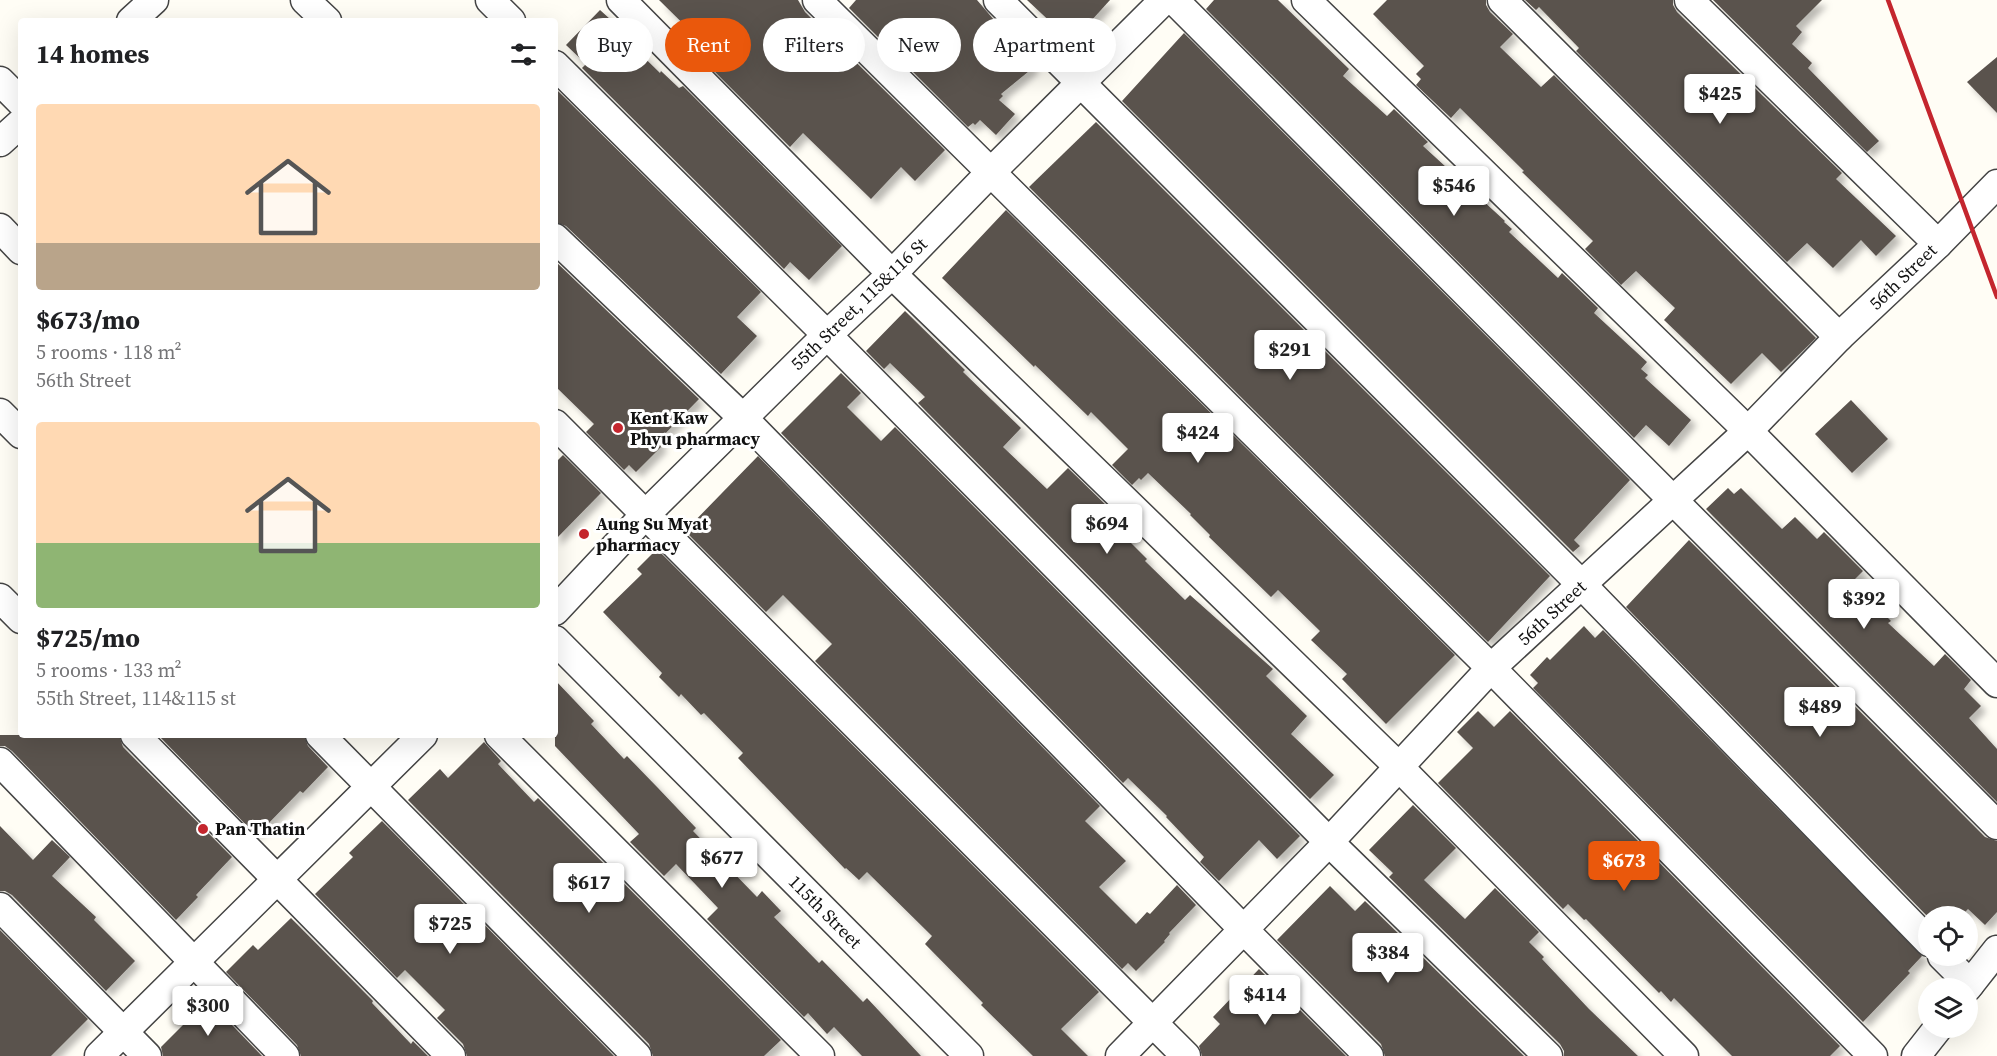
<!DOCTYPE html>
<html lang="en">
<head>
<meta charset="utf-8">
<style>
	body { margin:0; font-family:"Source Serif 4",serif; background:#f2f2f2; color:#202124; height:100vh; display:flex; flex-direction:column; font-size:22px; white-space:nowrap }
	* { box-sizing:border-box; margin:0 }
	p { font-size:20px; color:#757577 }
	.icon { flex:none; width:33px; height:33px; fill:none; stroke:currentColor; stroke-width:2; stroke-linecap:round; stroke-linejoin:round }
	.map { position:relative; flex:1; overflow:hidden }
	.panel { position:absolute; left:18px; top:18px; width:540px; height:720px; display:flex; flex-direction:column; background:#fff; border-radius:6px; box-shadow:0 6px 24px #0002 }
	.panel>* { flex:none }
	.hud { position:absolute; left:576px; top:18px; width:570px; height:54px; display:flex; gap:12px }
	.tools { position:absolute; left:1918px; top:906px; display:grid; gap:12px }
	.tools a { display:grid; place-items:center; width:60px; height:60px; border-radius:50%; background:#fff; box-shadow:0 6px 24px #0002; font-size:30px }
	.price { position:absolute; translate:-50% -51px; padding:0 14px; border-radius:6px; background:#fff; color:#222; font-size:20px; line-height:39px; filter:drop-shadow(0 2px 3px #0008) }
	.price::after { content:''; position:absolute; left:50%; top:36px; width:18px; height:14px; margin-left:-9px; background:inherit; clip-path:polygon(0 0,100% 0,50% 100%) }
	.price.on { background:#ea580c; color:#fff }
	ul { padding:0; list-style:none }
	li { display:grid; align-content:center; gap:12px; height:318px; padding:0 18px }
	li span { display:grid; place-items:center; height:186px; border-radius:6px; color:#555 }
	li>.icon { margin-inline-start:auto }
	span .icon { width:108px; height:108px; fill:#fffc; stroke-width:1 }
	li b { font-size:26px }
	h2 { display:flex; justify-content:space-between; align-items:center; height:72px; padding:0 18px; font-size:26px }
	.tag { padding:0 21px; border-radius:27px; background:#fff; box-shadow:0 6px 24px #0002; font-size:21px; line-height:54px }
	.tag.on { background:#ea580c; color:#fff }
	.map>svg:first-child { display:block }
	.building { fill:#5a524d; filter:url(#shadow) }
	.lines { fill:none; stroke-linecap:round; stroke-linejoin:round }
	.street-casing { stroke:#444; stroke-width:31 }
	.street { stroke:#fff; stroke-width:28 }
	.rail { stroke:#c4262e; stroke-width:4.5 }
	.poi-dot { fill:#c4262e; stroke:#fff; stroke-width:2 }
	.labels { text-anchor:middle; stroke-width:6; stroke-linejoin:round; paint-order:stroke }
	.street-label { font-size:18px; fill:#111; stroke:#fff }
	.poi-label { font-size:18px; font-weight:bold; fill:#111; stroke:#fff; text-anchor:start }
</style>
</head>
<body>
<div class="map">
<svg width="1997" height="1056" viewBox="0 0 1997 1056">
	<defs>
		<filter id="shadow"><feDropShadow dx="5.5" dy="5.5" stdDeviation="3" flood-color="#0004"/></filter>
	</defs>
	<rect width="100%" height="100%" fill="#fffdf5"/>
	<g class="building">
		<polygon points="659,0 798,0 805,12 945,150 915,181 901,167 871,199 803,133 790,147 710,67 718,58"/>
		<polygon points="856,0 977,0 1034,67 1001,94 1003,96 999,100 1015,114 996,135 980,120 975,125 973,123 968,127 849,8"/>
		<polygon points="1027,0 1110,0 1072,42"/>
		<polygon points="1214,0 1278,0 1349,69 1343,76 1387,116 1394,109 1428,142 1423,146 1505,221 1504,222 1512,229 1509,232 1558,278 1562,273 1598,308 1594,313 1647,362 1641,369 1648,375 1645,378 1691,420 1669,446 1646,425 1634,438 1206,9"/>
		<polygon points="1387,0 1486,0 1486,5 1490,12 1513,34 1500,47 1541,87 1554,75 1816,338 1781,372 1762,353 1731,384 1664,320 1675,308 1636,271 1621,285 1585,249 1593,241 1522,172 1524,171 1460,108 1451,118 1416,85 1421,79 1416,74 1424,66 1373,14"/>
		<polygon points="1525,0 1673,0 1673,5 1677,12 1842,173 1836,179 1896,236 1876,256 1861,240 1833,268 1807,243 1787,262 1576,51 1579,48 1539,7 1536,10"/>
		<polygon points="1713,0 1822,0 1796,26 1802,32 1792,44 1812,63 1808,68 1879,141 1867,152"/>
		<polygon points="600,10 620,28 617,31 660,73 661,71 679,88 683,86 842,246 809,280 790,262 784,269 582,68 586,64 566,45"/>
		<polygon points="1184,33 1630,480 1574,540 1580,546 1573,552 1122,101"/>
		<polygon points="1997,57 1997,113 1967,82"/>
		<polygon points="558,91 761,292 737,317 757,336 721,374 566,226 555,222 555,95"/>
		<polygon points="1096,122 1550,576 1488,642 1029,187"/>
		<polygon points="1006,210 1455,655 1386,724 1342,679 1347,674 1311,640 1320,631 1278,590 1271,597 1209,537 1210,535 1190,515 1191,514 1148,473 1141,480 1139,478 1132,485 1112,465 1128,449 1091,412 1088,416 1035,365 1034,367 942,278"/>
		<polygon points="555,261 699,399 658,441 662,446 636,472 629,465 624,470 586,432 594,424 555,386"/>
		<polygon points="905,311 965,370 963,372 1021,428 1003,447 1047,489 1068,468 1109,508 1102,514 1147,559 1145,561 1185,600 1190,595 1273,669 1266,676 1307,716 1291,734 1334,775 1310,799 918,403 925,397 890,363 884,369 866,351"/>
		<polygon points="841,373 861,393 847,407 881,441 895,427 1300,836 1277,859 1259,840 1219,881 1200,862 1204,857 1166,817 1167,816 1128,778 1123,783 781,433"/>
		<polygon points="1851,400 1888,439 1852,473 1815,434"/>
		<polygon points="563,455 601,493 555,540 555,463"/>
		<polygon points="758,456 1100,806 1085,821 1126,861 1099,887 1136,924 1147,912 1150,914 1177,885 1196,905 1169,933 1170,934 1164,941 1165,942 1136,971 1128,963 1122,969 815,661 832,644 783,595 766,612 685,531"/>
		<polygon points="1728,488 1734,494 1741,488 1782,529 1795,517 1817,539 1824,532 1863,571 1852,582 1891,621 1888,623 1934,666 1945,654 1971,680 1964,689 1981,706 1969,718 1997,749 1997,802 1706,509"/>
		<polygon points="1689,540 1985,837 1997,841 1997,912 1985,925 1968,909 1961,916 1929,916 1929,918 1626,607"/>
		<polygon points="657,549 1099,992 1061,1029 1088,1056 1033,1056 981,1005 983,1003 925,944 932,936 867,872 859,880 846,868 845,869 738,758 743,753 704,713 701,715 681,694 679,697 659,677 662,673 603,612 642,574 637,569"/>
		<polygon points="1584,626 1595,638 1603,630 1922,956 1908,971 1910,973 1863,1022 1533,688 1538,683 1530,675 1547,657 1550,660"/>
		<polygon points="555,680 594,721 591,724 624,759 627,756 658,788 696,828 693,831 757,897 762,891 781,911 774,917 819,963 822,960 863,1002 867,998 921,1056 862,1056 834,1027 827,1034 808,1013 804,1017 707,919 718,908 676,864 664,876 630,842 639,834 555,746"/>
		<polygon points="1478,711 1494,727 1510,711 1840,1046 1830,1056 1732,1056 1674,998 1671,1002 1661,991 1659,993 1586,919 1584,920 1568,904 1563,909 1438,783 1473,748 1457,732"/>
		<polygon points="0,735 119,735 123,747 232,857 196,895 198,897 176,920 12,751 5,746 0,746"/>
		<polygon points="158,735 304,735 308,746 328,767 303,793 300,791 263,829 261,827 255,834"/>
		<polygon points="484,742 501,761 498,764 534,802 538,798 781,1040 764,1056 653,1056 649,1044 408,800 440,769 448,778"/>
		<polygon points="1413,805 1456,848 1424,880 1465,919 1495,888 1539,932 1529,942 1544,957 1542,959 1589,1009 1638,1056 1564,1056 1564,1051 1560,1044 1389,877 1393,873 1369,850"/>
		<polygon points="382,821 614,1056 467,1056 463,1044 437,1018 445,1010 405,970 397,978 315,894 353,857 349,853"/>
		<polygon points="0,826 33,860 52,840 70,857 52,876 96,917 94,920 135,961 106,991 12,895 5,891 0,891"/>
		<polygon points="1330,886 1355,911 1365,901 1524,1056 1385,1056 1381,1044 1277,940"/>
		<polygon points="291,918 373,1001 372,1003 411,1044 413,1041 428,1056 301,1056 297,1045 226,972 253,945 258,950"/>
		<polygon points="0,930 88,1019 51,1056 0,1056"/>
		<polygon points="1259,969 1346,1056 1202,1056 1199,1046 1220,1024 1213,1017"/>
		<polygon points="208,1000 262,1056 163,1056 161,1047"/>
	</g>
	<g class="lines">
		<g class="street-casing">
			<g id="street">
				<polyline points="305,0 327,21"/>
				<polyline points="490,0 511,21"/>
				<polyline points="621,0 892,274 1399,767 1684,1056"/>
				<polyline points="817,0 1491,668 1873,1056"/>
				<polyline points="998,0 1582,585 1929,942"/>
				<polyline points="1174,0 1997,825"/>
				<polyline points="1306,0 1748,431 1997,683"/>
				<polyline points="1502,0 1839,337"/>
				<polyline points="1689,0 1938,244"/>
				<polyline points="131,21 154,0"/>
				<polyline points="555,65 827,335 1329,842 1548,1056"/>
				<polyline points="0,81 21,102"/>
				<polyline points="0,142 21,123"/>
				<polyline points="0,228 21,250"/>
				<polyline points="555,238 743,418 1243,929 1369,1056"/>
				<polyline points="0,413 21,434"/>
				<polyline points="555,424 1186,1056"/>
				<polyline points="0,598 21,619"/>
				<polyline points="555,611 645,515 827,335 892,274 990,173 1164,0"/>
				<polyline points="555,640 969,1056"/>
				<polyline points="135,735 451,1056"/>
				<polyline points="320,735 637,1056"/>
				<polyline points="499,735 820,1056"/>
				<polyline points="0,762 285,1056"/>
				<polyline points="0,907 147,1056"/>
				<polyline points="1942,956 1970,984"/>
				<polyline points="1967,988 1997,950"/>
				<polyline points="99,1056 423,735"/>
				<polyline points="1120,1056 1329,842 1491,668 1748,431 1839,337 1938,244 1997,184"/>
				<polyline points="1916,1056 1938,1028"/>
			</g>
		</g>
		<use href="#street" class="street"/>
		<polyline class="rail" points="1888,0 1997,297"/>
	</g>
	<g class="poi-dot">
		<circle cx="618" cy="428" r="6"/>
		<circle cx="584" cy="534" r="6"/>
		<circle cx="203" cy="829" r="6"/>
	</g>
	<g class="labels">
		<g class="street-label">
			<text transform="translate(1903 277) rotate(-44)" y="6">56th Street</text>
			<text transform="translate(859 304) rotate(-44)" y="6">55th Street, 115&amp;116 St</text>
			<text transform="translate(1552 613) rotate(-43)" y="6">56th Street</text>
			<text transform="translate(825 912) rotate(45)" y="6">115th Street</text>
		</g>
		<g class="poi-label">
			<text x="630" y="424">Kent Kaw<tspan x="630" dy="21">Phyu pharmacy</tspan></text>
			<text x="596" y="530">Aung Su Myat<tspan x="596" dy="21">pharmacy</tspan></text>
			<text x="215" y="835">Pan Thatin</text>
		</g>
	</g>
</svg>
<div class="tools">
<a><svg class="icon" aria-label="locate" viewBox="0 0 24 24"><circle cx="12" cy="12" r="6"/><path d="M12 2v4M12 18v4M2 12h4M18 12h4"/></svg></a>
<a><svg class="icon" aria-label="layers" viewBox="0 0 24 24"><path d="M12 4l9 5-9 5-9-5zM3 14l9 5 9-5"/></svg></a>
</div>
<b class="price" style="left:1720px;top:125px">$425</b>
<b class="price" style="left:1454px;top:217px">$546</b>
<b class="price" style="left:1290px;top:381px">$291</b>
<b class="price" style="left:1198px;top:464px">$424</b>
<b class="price" style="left:1107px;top:555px">$694</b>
<b class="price" style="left:1864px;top:630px">$392</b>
<b class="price" style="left:1820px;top:738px">$489</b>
<b class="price" style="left:722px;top:889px">$677</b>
<b class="price on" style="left:1624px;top:892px">$673</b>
<b class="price" style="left:589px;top:914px">$617</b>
<b class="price" style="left:450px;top:955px">$725</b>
<b class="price" style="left:1388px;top:984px">$384</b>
<b class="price" style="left:1265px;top:1026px">$414</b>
<b class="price" style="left:208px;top:1037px">$300</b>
<div class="hud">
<a class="tag">Buy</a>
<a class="tag on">Rent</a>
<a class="tag">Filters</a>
<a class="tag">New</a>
<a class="tag">Apartment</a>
</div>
<section class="panel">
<h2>14 homes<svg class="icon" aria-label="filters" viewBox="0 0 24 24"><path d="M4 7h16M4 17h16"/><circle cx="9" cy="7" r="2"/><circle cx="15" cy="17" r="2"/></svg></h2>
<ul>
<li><span style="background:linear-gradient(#ffd9b3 75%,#b9a48a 0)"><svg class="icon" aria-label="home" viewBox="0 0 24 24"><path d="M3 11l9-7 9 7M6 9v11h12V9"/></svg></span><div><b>$673/mo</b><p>5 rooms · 118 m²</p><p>56th Street</p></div></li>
<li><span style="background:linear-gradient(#ffd9b3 65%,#8fb573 0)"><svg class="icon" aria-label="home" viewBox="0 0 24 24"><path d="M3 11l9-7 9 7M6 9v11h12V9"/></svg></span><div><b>$725/mo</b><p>5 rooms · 133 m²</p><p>55th Street, 114&amp;115 st</p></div></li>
</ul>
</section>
</div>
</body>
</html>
